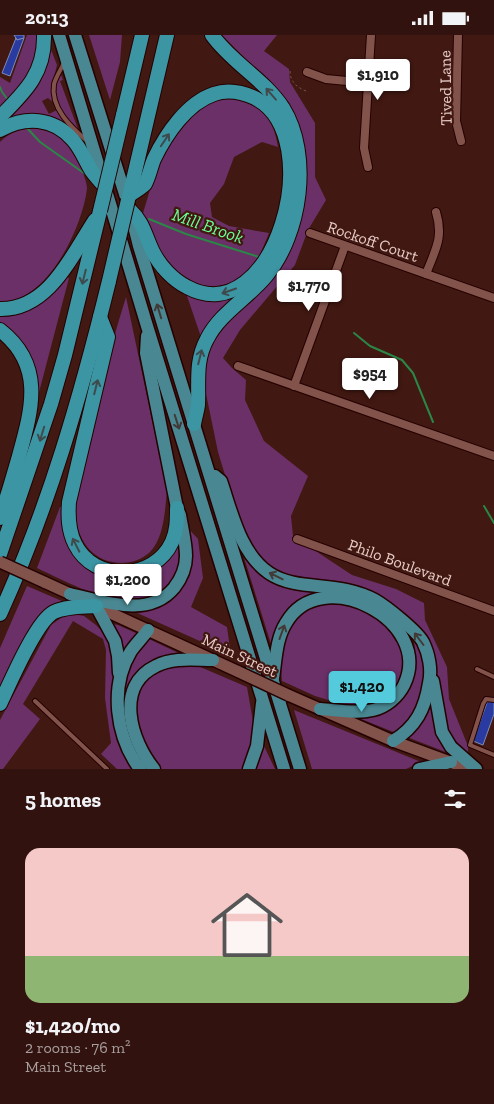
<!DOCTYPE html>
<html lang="en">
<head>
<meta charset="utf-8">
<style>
	body { margin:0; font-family:"Zilla Slab",serif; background:#391b17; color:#f1f3f6; height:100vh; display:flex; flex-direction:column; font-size:19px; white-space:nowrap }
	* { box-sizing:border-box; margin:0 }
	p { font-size:16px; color:#a89e9e }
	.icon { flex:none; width:28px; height:28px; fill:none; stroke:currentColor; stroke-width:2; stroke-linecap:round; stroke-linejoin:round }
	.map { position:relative; height:734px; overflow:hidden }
	.side { display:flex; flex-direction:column; background:#31120e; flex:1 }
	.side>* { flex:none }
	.price { position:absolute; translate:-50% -42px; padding:0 11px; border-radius:5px; background:#fff; color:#222; font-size:16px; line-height:32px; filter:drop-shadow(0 1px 2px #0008) }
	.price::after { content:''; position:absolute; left:50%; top:30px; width:15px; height:11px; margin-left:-8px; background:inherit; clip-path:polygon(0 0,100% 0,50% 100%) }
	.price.selected { background:#54cadd; color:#111 }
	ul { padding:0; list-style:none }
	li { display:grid; align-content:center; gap:10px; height:265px; padding:0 25px }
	li span { display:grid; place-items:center; height:155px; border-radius:15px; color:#555 }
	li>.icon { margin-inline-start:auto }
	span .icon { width:90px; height:90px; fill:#fffc; stroke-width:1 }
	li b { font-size:21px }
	h2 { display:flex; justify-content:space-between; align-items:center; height:60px; padding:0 25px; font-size:21px }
	.status { display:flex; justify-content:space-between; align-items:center; height:35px; padding:0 25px; background:#31120e; direction:ltr }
	.status svg { height:14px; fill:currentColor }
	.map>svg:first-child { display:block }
	.green { fill:#6b3067 }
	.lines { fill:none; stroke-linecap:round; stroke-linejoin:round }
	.stream { stroke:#2a8746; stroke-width:2 }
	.building { fill:#293ba0; stroke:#7d8bb5 }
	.service-casing { stroke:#250101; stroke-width:6 }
	.minor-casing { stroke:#250101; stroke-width:10 }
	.secondary-casing { stroke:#250101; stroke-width:14 }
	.trunk-casing { stroke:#250101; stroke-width:15 }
	.motorway-casing { stroke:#250101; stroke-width:16 }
	.path { stroke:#76514c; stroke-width:1; stroke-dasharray:2.5 2.5; stroke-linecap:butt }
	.service { stroke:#82534b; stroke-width:4 }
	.minor { stroke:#82534b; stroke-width:8 }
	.secondary { stroke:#82534b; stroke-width:11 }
	.trunk { stroke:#498892; stroke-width:12 }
	.motorway { stroke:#3b95a3; stroke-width:14 }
	.secondary-bridge-casing { stroke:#250101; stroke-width:14; stroke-linecap:butt }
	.motorway-bridge-casing { stroke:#250101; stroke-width:16; stroke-linecap:butt }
	.secondary-bridge { stroke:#82534b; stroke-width:11 }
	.motorway-bridge { stroke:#3b95a3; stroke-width:14 }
	.oneway { stroke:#3f4a4c }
	.oneway2 { stroke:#433a38 }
	.labels { text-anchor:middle; stroke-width:4.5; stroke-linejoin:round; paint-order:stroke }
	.street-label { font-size:16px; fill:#e9cdc8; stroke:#411812 }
	.water-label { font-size:18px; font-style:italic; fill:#6afe93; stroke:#411812 }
</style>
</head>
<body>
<div class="status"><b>20:13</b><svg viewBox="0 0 49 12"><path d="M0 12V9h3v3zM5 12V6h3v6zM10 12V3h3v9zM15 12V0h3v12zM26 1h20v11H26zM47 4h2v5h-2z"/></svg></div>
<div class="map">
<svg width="494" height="734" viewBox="0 0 494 734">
	<rect width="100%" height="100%" fill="#411812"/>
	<g class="green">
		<path d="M27,0H40C40,23 28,42 17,61H11L0,74V42L10,48Z"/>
		<polygon points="89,0 122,0 120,27 110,65"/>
		<polygon points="222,0 277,0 264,16 289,34 290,47 315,88 315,142 326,165 308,195 295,230 240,295 223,323 232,333 246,345 245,365 264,406 308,441 291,481 293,501 352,540 396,554 424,568 425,585 447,632 449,664 468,711 468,721 449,697 428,605 319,545 278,539 258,519 243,499 218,417 204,349 205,315 306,154 303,104 279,58"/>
		<path d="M50,12L57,30L52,50L54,68L48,63L42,66L49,79L57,75C67,90 82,101 87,117L35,79L18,80L1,87Z"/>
		<path d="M61,40L63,45L60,46L78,94C63,85 47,56 61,40Z"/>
		<path d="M219,64H250C267,81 274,87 278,112L262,107L234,122L224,149L210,168L212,182L229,191L269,198L256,229L235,248L211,252L193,249L166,229L148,195L143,178L162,115L192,77Z"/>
		<path d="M34,93C63,98 72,109 82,135C84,141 87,148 87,154C82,193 47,268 0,267V107C10,97 20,94 34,93Z"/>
		<polygon points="65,241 69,243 32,384 35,357 0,290 0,278"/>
		<path d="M244,255L201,302L186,258C210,266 221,266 244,255Z"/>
		<path d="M126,262L167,456C165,475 164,503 150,517C133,533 104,531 89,514C82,506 78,496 76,486C69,446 88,396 99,357C108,325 116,293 126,262Z"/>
		<path d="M60,472H64C70,505 70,532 108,542C114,544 125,545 131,542C144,535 165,517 178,507C180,525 179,544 163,555C157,560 150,564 142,566C138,566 132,565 127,565C93,562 67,547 37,533Z"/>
		<polygon points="187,492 198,504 203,543 191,572 227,592 231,620 126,573 163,569 177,559 185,546"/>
		<polygon points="242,516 259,535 328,556 294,570 276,594 271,609"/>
		<polygon points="27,551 62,566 49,571 36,584 0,656 0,613"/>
		<path d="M317,569L350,570L381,584L402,609L405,634L395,656L376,671H348L315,661L282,646C279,612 284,584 317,569Z"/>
		<polygon points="68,578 84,581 96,590 107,601 112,614 116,682 122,716 133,734 117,734 101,719 111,708 105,663 106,615 103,604 73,586 23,669 40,684 3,734 0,734 0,685 51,590"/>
		<polygon points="113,589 118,590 138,599 122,628"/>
		<polygon points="149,604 187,622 172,622 127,661 123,678 122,662 127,634 146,605"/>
		<polygon points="414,605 424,628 424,660 410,688 396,698 356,682 385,676 407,659 416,626"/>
		<polygon points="183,629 198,631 247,652 254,692 253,709 244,734 160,734 152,724 138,697 135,663 144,646 160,633"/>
		<polygon points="432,656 436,691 448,718 407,702 424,684"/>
		<polygon points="294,675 421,727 406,734 312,734"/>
		<polygon points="263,711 264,711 275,734 256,734"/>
	</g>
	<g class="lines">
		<g class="stream">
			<polyline points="0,52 2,57 8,65"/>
			<polyline points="26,92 40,107 88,141"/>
			<polyline points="149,184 186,199 259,222"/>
			<polyline points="281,239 286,245"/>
			<polyline points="354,298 370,311 402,325 413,338 433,387"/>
			<polyline points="484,471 494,488"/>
		</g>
	</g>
	<g class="building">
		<polygon points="14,0 24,0 24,3 17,5"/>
		<polygon points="16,3 17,5 24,3 10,41 2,38"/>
		<polygon points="488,665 494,667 494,679 483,710 473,706"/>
	</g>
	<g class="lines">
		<g class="service-casing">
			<g id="service">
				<path d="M64,28C61,34 56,42 54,49C50,73 71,92 87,106"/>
				<polyline points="477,634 494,642"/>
				<polyline points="494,665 486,664 483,669 470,710 494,720"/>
				<polyline points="35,666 107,734"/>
			</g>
		</g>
		<g class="minor-casing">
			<g id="minor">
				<polyline points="458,0 456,86 461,106"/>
				<polyline points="307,37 326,44 368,48"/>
				<polyline points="368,132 364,113 371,0"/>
				<polyline points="310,198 494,263"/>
				<path d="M426,239C435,215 444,203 436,177"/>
				<polyline points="238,331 494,421"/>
				<polyline points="294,351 345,211"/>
				<polyline points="297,504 494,576"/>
			</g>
		</g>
		<g class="secondary-casing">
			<g id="secondary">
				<polyline points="44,547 79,563"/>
				<polyline points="93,570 239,637"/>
				<polyline points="288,660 393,706 469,734"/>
			</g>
		</g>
		<g class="trunk-casing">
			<g id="trunk">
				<polyline points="59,0 147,291 284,734"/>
				<polyline points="75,0 130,175 139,211 300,734"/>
				<path d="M215,441L221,446C232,478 240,518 269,538C291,553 322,549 347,555C356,557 366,560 375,565C387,572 417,596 423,607C429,619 432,635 429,648C425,674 416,692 393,706"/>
				<path d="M70,559C103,566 148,584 174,553C181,544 186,533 186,521C186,508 182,493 180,480L177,473L146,318L147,301"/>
				<polyline points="96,571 115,606 118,621 119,638"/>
				<path d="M273,643C276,624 276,604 286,588C321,527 435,586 404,650C398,662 386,672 373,675C356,679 337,675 320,674"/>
				<polyline points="433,646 442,697 451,712 476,734"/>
				<path d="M140,734C116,702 109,652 131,616C136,609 143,602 148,595"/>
				<path d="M154,734C131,706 114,651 156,631C173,622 194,625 213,625"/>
				<polyline points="249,734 257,711 262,668"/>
				<polyline points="419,734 451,727"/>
			</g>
		</g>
		<g class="motorway-casing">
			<g id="motorway">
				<polyline points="123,80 142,0"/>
				<path d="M0,82C25,57 45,38 44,0"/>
				<path d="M0,95C25,81 53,82 73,105C81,114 85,125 91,135C95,141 101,147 106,153"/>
				<path d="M130,160C134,157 141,153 145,149C149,142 151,131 154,124C166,99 187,68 214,59C228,54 242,57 255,63C330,101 274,299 187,252C173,245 160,231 153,217C145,201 144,188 130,175"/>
				<polyline points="129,162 167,0"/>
				<path d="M0,274C49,275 72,220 95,185"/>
				<path d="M100,282L108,302L69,467C68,481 68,495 75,509C94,548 154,546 172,507C177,496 177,485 177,473"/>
				<path d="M0,295C45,330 32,374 19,421C13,442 7,463 0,483"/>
				<path d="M194,389C195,383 197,377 198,370C199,347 195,326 207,304C220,278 248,263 266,241C301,199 312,120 283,73C264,44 232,28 212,0"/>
				<polyline points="0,519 51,369 65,320 100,176"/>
				<path d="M0,579C49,472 81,360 109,246"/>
				<path d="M0,669C10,648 36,586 54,577C67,571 83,572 96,571"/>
			</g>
		</g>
		<path class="path" d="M290,36C290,46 296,52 306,56"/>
		<use href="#service" class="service"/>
		<use href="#minor" class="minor"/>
		<use href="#secondary" class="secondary"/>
		<use href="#trunk" class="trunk"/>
		<use href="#motorway" class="motorway"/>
		<g class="secondary-bridge-casing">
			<g id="secondary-bridge">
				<polyline points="0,527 44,547"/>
				<polyline points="239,637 288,660"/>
			</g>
		</g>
		<g class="motorway-bridge-casing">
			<g id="motorway-bridge">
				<polyline points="100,176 123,80"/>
				<polyline points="109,246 128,165"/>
			</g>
		</g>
		<use href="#secondary-bridge" class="secondary-bridge"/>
		<use href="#motorway-bridge" class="motorway-bridge"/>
	</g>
	<defs><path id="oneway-shaft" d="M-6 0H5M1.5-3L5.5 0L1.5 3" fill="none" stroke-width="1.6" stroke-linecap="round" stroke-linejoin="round" transform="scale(1.25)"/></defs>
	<g class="oneway">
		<use href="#oneway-shaft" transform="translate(271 59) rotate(-131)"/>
		<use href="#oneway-shaft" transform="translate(165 105) rotate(-56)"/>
		<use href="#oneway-shaft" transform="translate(84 242) rotate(104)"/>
		<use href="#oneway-shaft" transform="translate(229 256) rotate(161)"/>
		<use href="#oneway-shaft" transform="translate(200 322) rotate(-76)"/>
		<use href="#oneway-shaft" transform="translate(96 352) rotate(-76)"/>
		<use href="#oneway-shaft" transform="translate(42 399) rotate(107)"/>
		<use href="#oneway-shaft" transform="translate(76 510) rotate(-117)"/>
	</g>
	<g class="oneway2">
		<use href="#oneway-shaft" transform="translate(159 276) rotate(-107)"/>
		<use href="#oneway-shaft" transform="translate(177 387) rotate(72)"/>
		<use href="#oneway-shaft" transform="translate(276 541) rotate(-154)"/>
		<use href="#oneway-shaft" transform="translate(282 597) rotate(-70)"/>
		<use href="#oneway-shaft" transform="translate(419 604) rotate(-127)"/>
	</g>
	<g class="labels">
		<g class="street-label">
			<text transform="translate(445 53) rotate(-91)" y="6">Tived Lane</text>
			<text transform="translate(373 206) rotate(19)" y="6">Rockoff Court</text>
			<text transform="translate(400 527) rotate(20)" y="6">Philo Boulevard</text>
			<text transform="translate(240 620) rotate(25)" y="6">Main Street</text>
		</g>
		<g class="water-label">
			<text transform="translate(208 191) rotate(19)" y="6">Mill Brook</text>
		</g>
	</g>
</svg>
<b class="price" style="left:378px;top:66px">$1,910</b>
<b class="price" style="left:309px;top:277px">$1,770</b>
<b class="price" style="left:370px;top:365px">$954</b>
<b class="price" style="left:128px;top:571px">$1,200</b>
<b class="price selected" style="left:362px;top:678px">$1,420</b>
</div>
<section class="side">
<h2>5 homes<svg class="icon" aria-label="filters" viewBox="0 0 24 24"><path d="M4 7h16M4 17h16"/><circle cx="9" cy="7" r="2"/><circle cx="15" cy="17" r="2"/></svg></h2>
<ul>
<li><span style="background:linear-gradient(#f6c9c9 70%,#8fb573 0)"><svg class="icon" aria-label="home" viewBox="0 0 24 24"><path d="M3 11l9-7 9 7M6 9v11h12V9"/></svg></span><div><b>$1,420/mo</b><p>2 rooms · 76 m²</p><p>Main Street</p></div></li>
</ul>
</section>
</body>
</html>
